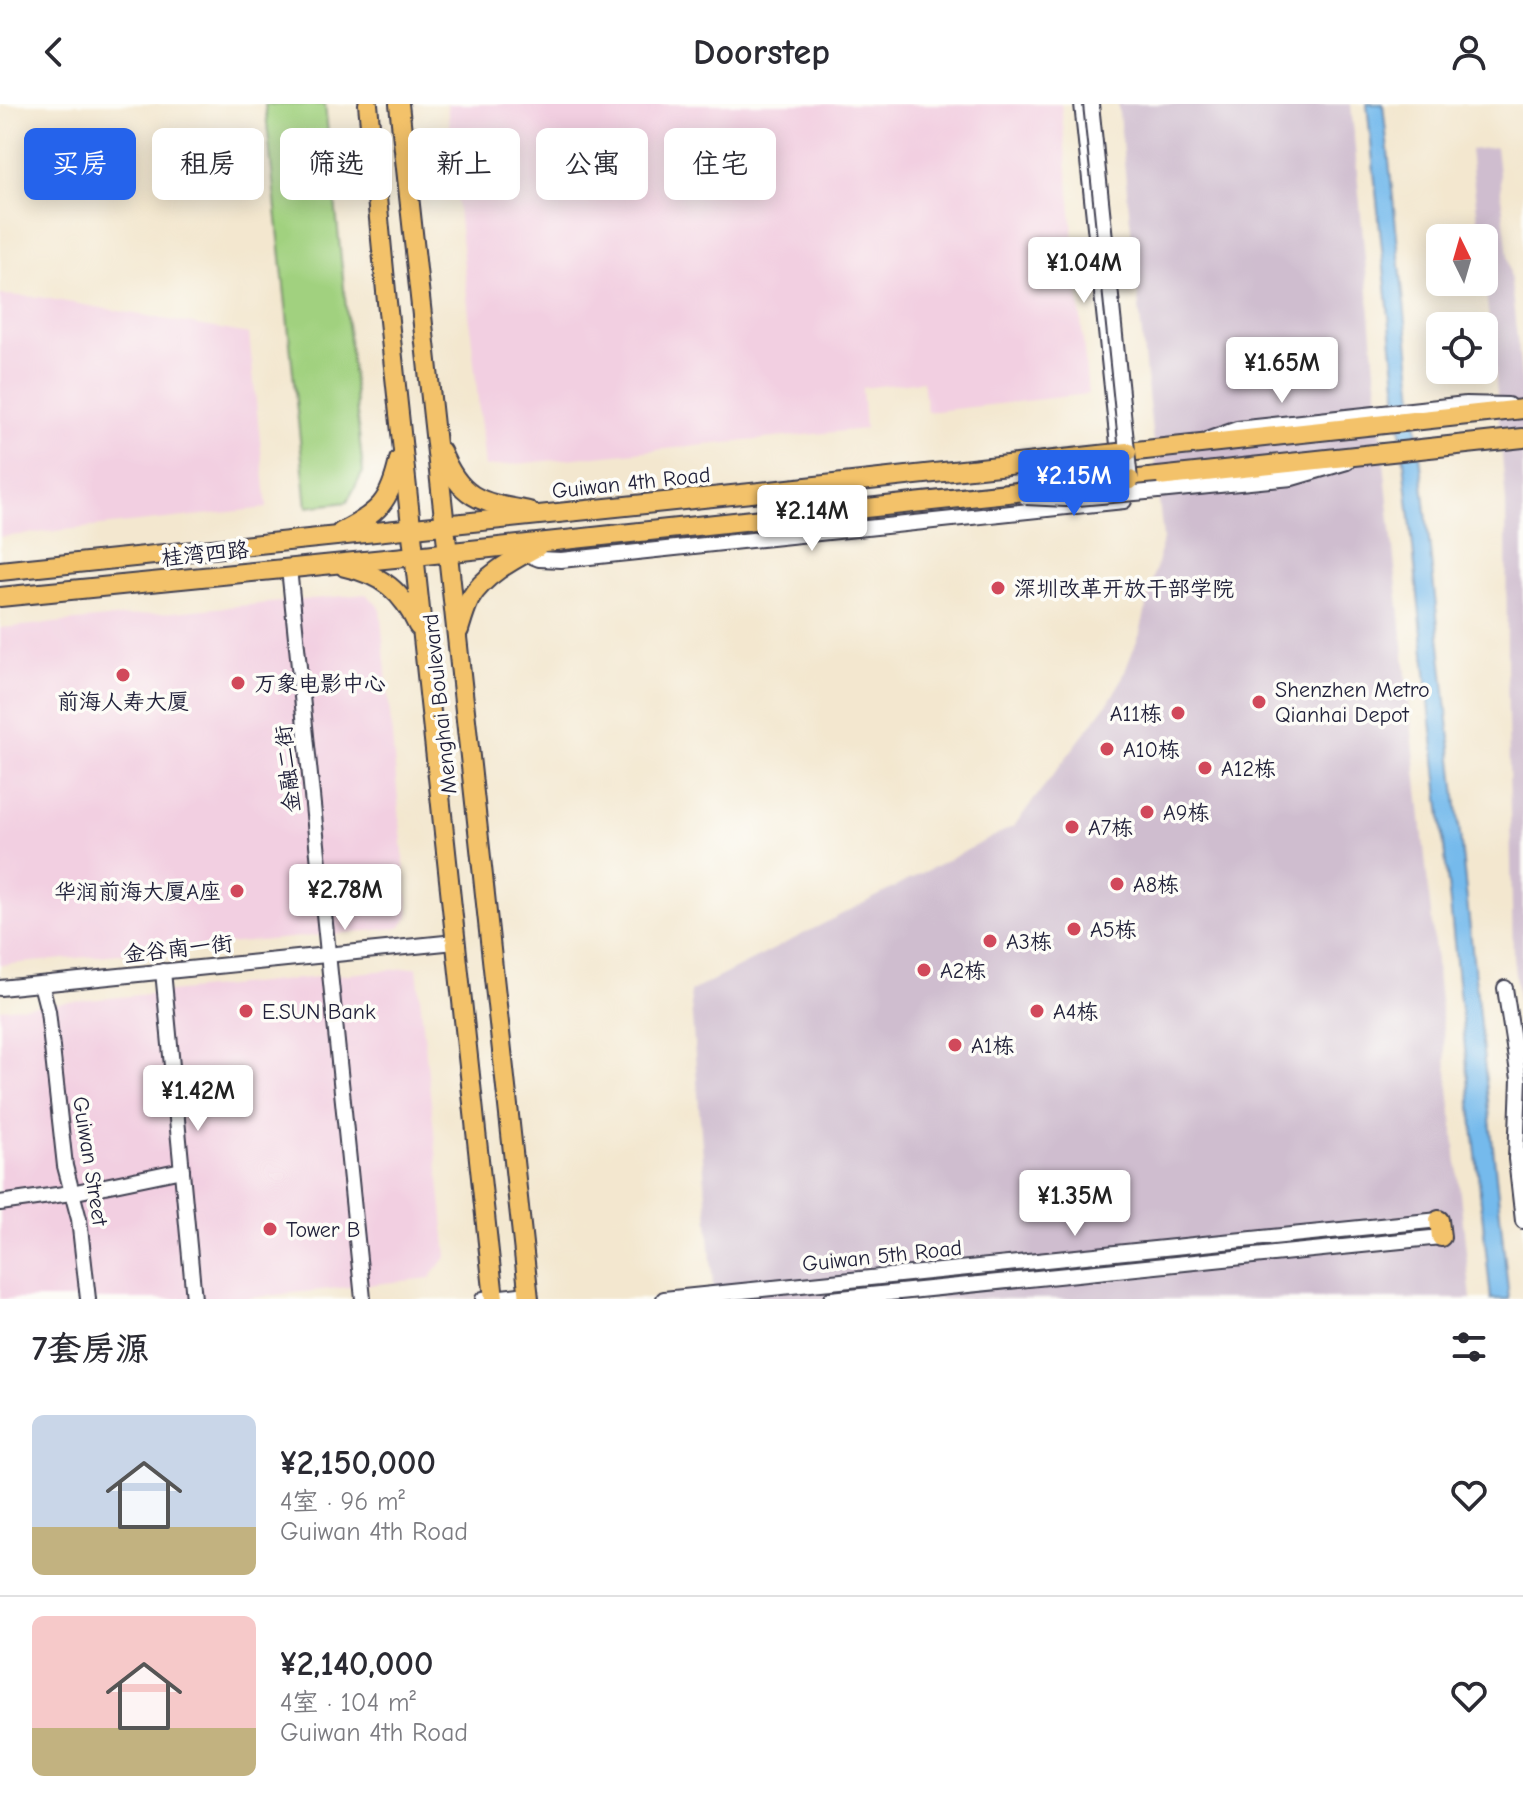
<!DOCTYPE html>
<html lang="zh">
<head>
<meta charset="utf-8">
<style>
	body { margin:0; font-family:"Comic Neue","LXGW WenKai TC",sans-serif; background:#f7f7f7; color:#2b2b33; height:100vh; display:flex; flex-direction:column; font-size:30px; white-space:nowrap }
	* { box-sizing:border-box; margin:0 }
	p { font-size:26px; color:#7c7c81 }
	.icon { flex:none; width:44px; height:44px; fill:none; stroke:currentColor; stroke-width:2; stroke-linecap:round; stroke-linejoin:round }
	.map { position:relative; height:1195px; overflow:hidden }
	.sheet { display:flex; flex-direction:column; background:#fff; flex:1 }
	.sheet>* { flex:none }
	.hud { position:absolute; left:24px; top:24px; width:800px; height:72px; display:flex; gap:16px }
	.needle { width:52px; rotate:355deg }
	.buttons { position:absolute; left:1426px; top:120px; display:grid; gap:16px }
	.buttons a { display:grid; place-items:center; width:72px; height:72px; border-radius:12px; background:#fff; box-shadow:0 4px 20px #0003; font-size:40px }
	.price { position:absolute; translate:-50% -68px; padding:0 18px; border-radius:8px; background:#fff; color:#222; font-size:26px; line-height:52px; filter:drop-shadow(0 2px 4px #0008) }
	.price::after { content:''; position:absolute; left:50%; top:48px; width:24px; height:18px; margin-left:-12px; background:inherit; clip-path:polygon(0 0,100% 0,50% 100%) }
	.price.current { background:#2563eb; color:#fff }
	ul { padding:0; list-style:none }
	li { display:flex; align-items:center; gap:24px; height:200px; padding:0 32px }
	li+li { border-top:2px solid #e1e1e2 }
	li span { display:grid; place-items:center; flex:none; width:224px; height:160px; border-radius:12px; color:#555 }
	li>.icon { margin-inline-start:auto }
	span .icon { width:96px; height:96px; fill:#fffc; stroke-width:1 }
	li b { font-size:34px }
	h2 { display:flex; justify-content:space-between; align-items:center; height:96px; padding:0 32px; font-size:34px }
	.tag { padding:0 28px; border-radius:12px; background:#fff; box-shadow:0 4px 20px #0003; font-size:28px; line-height:72px }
	.tag.current { background:#2563eb; color:#fff }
	header { display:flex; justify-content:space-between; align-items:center; height:104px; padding:0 32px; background:#fff; font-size:36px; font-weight:700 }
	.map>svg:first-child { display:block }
	.built { fill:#f2cfe1 }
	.industrial { fill:#cfbdcf }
	.green { fill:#a1d17f; stroke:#627a5d; stroke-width:2 }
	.water { fill:#75baec; stroke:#4c6e94; stroke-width:2 }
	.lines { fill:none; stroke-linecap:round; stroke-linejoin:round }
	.minor-casing { stroke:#414051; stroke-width:18 }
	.major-casing { stroke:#414051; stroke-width:22 }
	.minor { stroke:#fff; stroke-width:14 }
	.major { stroke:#f3c26a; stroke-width:18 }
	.minor-bridge-casing { stroke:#414051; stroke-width:18; stroke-linecap:butt }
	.major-bridge-casing { stroke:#414051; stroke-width:22; stroke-linecap:butt }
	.minor-bridge { stroke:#fff; stroke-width:14 }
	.major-bridge { stroke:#f3c26a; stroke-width:18 }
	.poi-dot { fill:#d1495b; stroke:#fdfcf7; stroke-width:3 }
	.labels { text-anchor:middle; stroke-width:7; stroke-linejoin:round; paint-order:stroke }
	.street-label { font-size:22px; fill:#22223b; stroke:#fdfcf7 }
	.poi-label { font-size:22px; fill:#22223b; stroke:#fdfcf7; text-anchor:start }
</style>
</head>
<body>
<header><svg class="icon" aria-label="back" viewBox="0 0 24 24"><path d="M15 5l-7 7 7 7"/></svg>Doorstep<svg class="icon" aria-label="person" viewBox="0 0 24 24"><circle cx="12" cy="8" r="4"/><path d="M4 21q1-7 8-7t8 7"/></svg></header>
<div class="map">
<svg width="1523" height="1195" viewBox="0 0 1523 1195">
	<rect width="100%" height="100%" fill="#fdfcf7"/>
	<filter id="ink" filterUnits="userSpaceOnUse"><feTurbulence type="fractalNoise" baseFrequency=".0125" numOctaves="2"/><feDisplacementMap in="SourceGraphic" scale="16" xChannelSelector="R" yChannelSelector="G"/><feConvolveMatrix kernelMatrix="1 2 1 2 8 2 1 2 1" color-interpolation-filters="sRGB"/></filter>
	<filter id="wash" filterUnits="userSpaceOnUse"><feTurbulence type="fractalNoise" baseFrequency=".006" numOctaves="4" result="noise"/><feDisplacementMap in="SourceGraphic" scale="32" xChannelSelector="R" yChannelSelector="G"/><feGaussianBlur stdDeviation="1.8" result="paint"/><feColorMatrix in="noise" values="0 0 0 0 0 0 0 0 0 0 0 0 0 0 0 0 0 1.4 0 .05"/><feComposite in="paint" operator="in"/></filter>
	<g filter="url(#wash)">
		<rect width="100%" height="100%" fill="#f3e7cf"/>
		<g class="built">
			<polygon points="447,0 1061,0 1088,290 927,308 923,277 862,284 865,325 485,363"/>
			<polygon points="0,191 39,193 249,230 267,404 0,433"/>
			<polygon points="366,490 380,504 409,813 399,824 0,861 0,524"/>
			<polygon points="417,863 447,1152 430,1174 240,1195 0,1195 0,905"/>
		</g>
		<g class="industrial">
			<polygon points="1118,0 1351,0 1379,310 1471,1195 714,1195 690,888 1014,722 1110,596 1121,577 1140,529 1163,435"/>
			<polygon points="1496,43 1523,288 1523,930 1513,854 1507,567 1506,399 1495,268 1484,173 1484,134 1480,134 1470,46"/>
		</g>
		<polygon class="green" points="265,0 325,0 363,368 347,398 307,403"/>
		<polygon class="water" points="1367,0 1383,0 1509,1195 1491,1195"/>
	</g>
	<g filter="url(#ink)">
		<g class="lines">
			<g class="minor-casing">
				<g id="minor">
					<polyline points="1209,335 1237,325 1466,300 1508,301"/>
					<polyline points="1158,387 1292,374 1347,358"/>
					<polyline points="519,447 539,455 561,456 1124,397 1082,0"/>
					<polyline points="289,464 363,1195"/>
					<polyline points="163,867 194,1195"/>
					<polyline points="41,880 48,907 65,1062 79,1115 88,1195"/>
					<polyline points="0,884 455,838"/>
					<polyline points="1505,884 1519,975 1516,1055 1523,1117"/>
					<polyline points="0,1099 71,1089 182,1066"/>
					<polyline points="483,1195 528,1190"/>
					<polyline points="664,1195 1439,1116"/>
					<polyline points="831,1195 1441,1133"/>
				</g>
			</g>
			<g class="major-casing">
				<g id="major">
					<polyline points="368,0 387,198 494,1195"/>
					<polyline points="399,0 529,1195"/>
					<path d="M441,347C461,396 480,398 529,407"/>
					<polyline points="1127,348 1523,305"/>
					<polyline points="1130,376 1523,334"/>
					<path d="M341,428C379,409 390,398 399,356"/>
					<path d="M345,463C382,471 402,487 418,522"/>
					<polyline points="0,467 751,389"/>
					<polyline points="0,493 415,452 640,428"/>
					<path d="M459,526C462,516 465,505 470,495C484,471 513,456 537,443"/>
					<polyline points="1439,1116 1441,1133"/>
				</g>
			</g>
			<use href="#minor" class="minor"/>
			<use href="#major" class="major"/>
			<g class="minor-bridge-casing">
				<g id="minor-bridge">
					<polyline points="1091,0 1130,376"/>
					<polyline points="1026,393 1066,395 1158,387"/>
				</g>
			</g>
			<g class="major-bridge-casing">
				<g id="major-bridge">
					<polyline points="751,389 1127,348"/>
					<polyline points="640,428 1130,376"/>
				</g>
			</g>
			<use href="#minor-bridge" class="minor-bridge"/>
			<use href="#major-bridge" class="major-bridge"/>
		</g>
	</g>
	<g class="poi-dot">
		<circle cx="998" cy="484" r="8"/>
		<circle cx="123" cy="571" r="8"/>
		<circle cx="238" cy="579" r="8"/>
		<circle cx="1259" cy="598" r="8"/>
		<circle cx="1178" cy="609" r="8"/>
		<circle cx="1107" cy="645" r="8"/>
		<circle cx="1205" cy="664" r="8"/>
		<circle cx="1147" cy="708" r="8"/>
		<circle cx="1072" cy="723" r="8"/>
		<circle cx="1117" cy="780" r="8"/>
		<circle cx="237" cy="787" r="8"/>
		<circle cx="1074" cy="825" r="8"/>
		<circle cx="990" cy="837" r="8"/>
		<circle cx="924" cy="866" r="8"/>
		<circle cx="246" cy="907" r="8"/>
		<circle cx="1037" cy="907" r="8"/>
		<circle cx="955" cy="941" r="8"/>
		<circle cx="270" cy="1125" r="8"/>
	</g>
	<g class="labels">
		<g class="street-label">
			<text transform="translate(631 378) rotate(-6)" y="8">Guiwan 4th Road</text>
			<text transform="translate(205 449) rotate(-6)" y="8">桂湾四路</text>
			<text transform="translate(439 600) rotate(-96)" y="8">Menghai Boulevard</text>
			<text transform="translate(287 665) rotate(-96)" y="8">金融二街</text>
			<text transform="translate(178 844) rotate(-6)" y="8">金谷南一街</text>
			<text transform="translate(91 1057) rotate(81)" y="8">Guiwan Street</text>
			<text transform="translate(882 1151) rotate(-6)" y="8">Guiwan 5th Road</text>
		</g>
		<g class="poi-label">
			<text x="1014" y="492">深圳改革开放干部学院</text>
			<text x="254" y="587">万象电影中心</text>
			<text x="1275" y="593">Shenzhen Metro<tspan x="1275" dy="25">Qianhai Depot</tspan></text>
			<text x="123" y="605" text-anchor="middle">前海人寿大厦</text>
			<text x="1162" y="617" text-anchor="end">A11栋</text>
			<text x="1123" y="653">A10栋</text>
			<text x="1221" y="672">A12栋</text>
			<text x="1163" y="716">A9栋</text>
			<text x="1088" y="731">A7栋</text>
			<text x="1133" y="788">A8栋</text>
			<text x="221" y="795" text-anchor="end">华润前海大厦A座</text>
			<text x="1090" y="833">A5栋</text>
			<text x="1006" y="845">A3栋</text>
			<text x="940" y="874">A2栋</text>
			<text x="262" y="915">E.SUN Bank</text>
			<text x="1053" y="915">A4栋</text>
			<text x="971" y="949">A1栋</text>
			<text x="286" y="1133">Tower B</text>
		</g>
	</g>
</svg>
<div class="buttons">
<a><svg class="needle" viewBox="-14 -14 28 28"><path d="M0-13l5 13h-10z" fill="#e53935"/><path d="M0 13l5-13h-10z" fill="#7c7c81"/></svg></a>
<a><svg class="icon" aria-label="locate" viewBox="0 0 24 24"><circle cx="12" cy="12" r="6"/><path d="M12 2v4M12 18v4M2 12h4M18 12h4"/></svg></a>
</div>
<b class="price" style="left:1084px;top:201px">¥1.04M</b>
<b class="price" style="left:1282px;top:301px">¥1.65M</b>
<b class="price current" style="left:1074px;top:414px">¥2.15M</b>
<b class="price" style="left:812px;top:449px">¥2.14M</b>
<b class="price" style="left:345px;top:828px">¥2.78M</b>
<b class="price" style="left:198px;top:1029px">¥1.42M</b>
<b class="price" style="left:1075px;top:1134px">¥1.35M</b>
<div class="hud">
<a class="tag current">买房</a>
<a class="tag">租房</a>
<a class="tag">筛选</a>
<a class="tag">新上</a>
<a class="tag">公寓</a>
<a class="tag">住宅</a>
</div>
</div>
<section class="sheet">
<h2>7套房源<svg class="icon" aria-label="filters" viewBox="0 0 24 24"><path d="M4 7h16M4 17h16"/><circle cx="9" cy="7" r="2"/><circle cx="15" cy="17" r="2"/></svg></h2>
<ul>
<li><span style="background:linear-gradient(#c9d6e8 70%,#c2b280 0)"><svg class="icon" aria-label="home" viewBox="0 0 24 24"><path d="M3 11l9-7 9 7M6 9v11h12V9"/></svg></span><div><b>¥2,150,000</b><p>4室 · 96 m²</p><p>Guiwan 4th Road</p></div><svg class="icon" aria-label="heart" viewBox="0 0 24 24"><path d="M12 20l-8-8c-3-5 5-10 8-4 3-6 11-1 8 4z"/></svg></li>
<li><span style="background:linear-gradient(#f6c9c9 70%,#c2b280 0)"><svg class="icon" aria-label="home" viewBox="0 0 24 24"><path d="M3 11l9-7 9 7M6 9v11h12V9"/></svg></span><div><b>¥2,140,000</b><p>4室 · 104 m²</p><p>Guiwan 4th Road</p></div><svg class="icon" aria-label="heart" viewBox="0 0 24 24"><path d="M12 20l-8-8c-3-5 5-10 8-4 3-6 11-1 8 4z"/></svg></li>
</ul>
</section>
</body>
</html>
